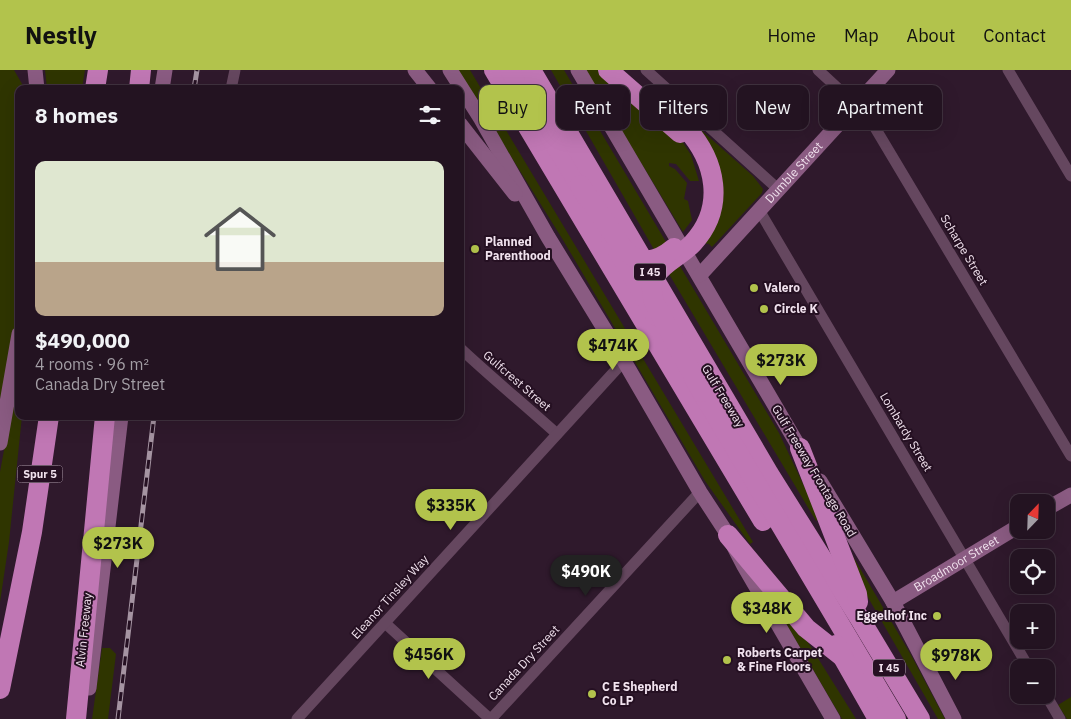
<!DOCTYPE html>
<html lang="en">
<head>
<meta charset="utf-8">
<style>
	body { margin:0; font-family:"IBM Plex Sans",sans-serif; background:#2f202e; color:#f1f3f6; height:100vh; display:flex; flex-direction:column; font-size:19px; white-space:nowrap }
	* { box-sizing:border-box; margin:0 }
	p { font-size:16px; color:#a39ea5 }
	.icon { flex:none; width:28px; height:28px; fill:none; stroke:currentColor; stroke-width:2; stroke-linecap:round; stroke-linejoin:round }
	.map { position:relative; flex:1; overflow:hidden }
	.sheet { position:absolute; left:15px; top:15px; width:449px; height:335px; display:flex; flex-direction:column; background:#231321; border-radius:10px; box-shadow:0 5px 20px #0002,0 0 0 1px #40323f }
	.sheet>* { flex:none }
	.guide { position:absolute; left:479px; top:15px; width:475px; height:45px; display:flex; gap:10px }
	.needle { width:32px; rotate:23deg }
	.controls { position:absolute; left:1010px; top:424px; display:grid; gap:10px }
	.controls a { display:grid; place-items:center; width:45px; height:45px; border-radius:10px; background:#231321; box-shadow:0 5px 20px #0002,0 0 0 1px #40323f; font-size:25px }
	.price { position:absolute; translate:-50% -42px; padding:0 11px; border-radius:18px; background:#b2c34c; color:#111; font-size:16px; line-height:32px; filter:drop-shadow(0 1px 2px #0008) }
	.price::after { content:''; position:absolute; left:50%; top:30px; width:15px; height:11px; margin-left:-8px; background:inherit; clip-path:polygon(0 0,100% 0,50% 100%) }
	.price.current { background:#222; color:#fff }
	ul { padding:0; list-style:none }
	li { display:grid; align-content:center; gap:10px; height:265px; padding:0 20px }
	li span { display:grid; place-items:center; height:155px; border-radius:10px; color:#555 }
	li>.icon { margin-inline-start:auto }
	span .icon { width:90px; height:90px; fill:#fffc; stroke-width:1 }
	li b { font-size:21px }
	h2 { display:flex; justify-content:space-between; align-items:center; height:60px; padding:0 20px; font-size:21px }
	.pill { padding:0 18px; border-radius:10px; background:#231321; box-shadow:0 5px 20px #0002,0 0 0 1px #40323f; font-size:18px; line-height:45px }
	.pill.current { background:#b2c34c; color:#111 }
	header { display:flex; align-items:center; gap:30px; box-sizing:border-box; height:70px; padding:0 25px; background:#b2c34c; color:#111 }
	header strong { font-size:24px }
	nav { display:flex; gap:28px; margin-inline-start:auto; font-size:18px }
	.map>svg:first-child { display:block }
	.green { fill:#2f3500 }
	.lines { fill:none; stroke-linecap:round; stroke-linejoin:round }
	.street { stroke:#65475f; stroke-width:11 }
	.secondary { stroke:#8a5b82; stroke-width:15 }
	.highway { stroke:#c077b4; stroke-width:20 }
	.rail-casing { stroke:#a594a2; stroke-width:5 }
	.rail { stroke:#251022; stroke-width:3; stroke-dasharray:9; stroke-linecap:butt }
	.highway-bridge { stroke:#c077b4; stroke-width:20 }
	.poi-dot { fill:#b2c34c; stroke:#251022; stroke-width:2 }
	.labels { text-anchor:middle; stroke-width:4; stroke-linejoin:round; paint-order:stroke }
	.shield { fill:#251022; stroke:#b4a3b1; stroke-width:1 }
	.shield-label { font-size:11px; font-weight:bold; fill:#f1e2ee }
	.street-label { font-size:12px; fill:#f1e2ee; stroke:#251022 }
	.poi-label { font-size:12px; font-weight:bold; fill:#f1e2ee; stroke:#251022; text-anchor:start }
</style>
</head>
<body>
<header>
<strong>Nestly</strong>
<nav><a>Home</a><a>Map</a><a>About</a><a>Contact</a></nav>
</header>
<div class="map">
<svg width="1071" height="649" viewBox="0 0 1071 649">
	<rect width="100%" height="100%" fill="#2f192c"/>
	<g class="green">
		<polygon points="0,0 14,0 25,19 19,19 19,232 0,337"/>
		<polygon points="45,0 85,0 82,19 47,19"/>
		<polygon points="457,0 470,0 753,472 750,474 705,411 563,170"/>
		<polygon points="551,0 564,0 669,177 656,183"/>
		<polygon points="585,0 601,0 682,71 691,85 699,111 690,111 676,94 669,93 669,96 675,99 687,113 684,129 688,131 692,150 683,162"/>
		<polygon points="691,51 753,106 763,119 762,123 712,177 709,174 699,172 712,149"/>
		<polygon points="677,191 779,363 819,448 816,451 666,199"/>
		<polygon points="19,298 19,346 22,346 9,472 0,532 0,402"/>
		<polygon points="851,483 911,585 945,649 938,649 866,524"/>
		<polygon points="764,516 794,550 856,649 842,649"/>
		<polygon points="102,578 110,578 116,584 108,649 92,649"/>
		<polygon points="1071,627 1071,649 1067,649 1058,635"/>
	</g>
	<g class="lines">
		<g class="street">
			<polyline points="646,0 778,119"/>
			<polyline points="818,0 856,35 871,51 1071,386"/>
			<polyline points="1008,0 1071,106"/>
			<polyline points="231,19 235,0"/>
			<polyline points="759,140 1029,598"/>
			<path d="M460,278C492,308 525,335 557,364"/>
			<polyline points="385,553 490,649"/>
			<polyline points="1046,625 1060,649"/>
			<polyline points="297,649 624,291"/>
			<polyline points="491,649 700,422"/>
		</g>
		<g class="secondary">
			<polyline points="35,0 37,19"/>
			<polyline points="415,0 430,19"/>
			<polyline points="450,0 481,49 548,167 624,291 700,422 728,465 744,496 833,649"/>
			<polyline points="578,0 805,387"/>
			<polyline points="162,19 165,0"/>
			<polyline points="460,54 515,124"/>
			<path id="s1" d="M700,205L888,0"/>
			<polyline points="0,373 19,264"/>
			<polyline points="820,411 893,532 954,649"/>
			<polyline points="1046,439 1071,425"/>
			<path id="s2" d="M893,532L1019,456"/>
			<polyline points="89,618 121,346"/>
		</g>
		<g class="highway">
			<polyline points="494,0 763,451"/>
			<polyline points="510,0 588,129"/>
			<polyline points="531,0 769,404 860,549 920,649"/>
			<polyline points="608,0 680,63"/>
			<polyline points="95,19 98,0"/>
			<polyline points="139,19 141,0"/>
			<polyline points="611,169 656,246"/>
			<polyline points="693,307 896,649"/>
			<polyline points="800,378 857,524 858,532"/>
			<polyline points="728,465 806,558 844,588"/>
			<polyline points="836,575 878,649"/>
			<polyline points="0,619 32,462 49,346"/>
			<polyline points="76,649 105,346"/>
		</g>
		<g class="rail-casing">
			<g id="rail">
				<polyline points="194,19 197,0"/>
				<polyline points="118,649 154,346"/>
			</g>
		</g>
		<use href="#rail" class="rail"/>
		<g class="highway-bridge">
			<path d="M686,58C716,91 726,137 693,173C682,185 664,192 655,206C650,214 652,223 654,232L702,322"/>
			<path d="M580,115L623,178C639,196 656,193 674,178"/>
		</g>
	</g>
	<g class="poi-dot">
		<circle cx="475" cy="179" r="5"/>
		<circle cx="754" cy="218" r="5"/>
		<circle cx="764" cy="239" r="5"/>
		<circle cx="937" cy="546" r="5"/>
		<circle cx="727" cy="590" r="5"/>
		<circle cx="592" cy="624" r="5"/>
	</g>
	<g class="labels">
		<g class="shield">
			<rect x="634" y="193.5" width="32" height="17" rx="4"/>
			<rect x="17.5" y="395.5" width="45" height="17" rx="4"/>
			<rect x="873" y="589.5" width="32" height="17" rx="4"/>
		</g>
		<g class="shield-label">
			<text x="650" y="206">I 45</text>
			<text x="40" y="408">Spur 5</text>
			<text x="889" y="602">I 45</text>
		</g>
		<g class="street-label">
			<text dy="4" stroke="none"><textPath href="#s1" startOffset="139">Dumble Street</textPath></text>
			<text transform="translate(964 180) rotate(59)" y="4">Scharpe Street</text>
			<text transform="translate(517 311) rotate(41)" y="4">Gulfcrest Street</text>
			<text transform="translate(723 326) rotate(59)" y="4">Gulf Freeway</text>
			<text transform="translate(906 362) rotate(59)" y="4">Lombardy Street</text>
			<text transform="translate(814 401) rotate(59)" y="4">Gulf Freeway Frontage Road</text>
			<text dy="4" stroke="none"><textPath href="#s2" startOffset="74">Broadmoor Street</textPath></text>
			<text transform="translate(390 527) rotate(-48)" y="4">Eleanor Tinsley Way</text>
			<text transform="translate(84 560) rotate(-84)" y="4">Alvin Freeway</text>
			<text transform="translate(524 593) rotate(-47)" y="4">Canada Dry Street</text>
		</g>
		<g class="poi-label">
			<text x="485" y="176">Planned<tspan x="485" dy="14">Parenthood</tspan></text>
			<text x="764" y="222">Valero</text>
			<text x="774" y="243">Circle K</text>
			<text x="927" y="550" text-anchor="end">Eggelhof Inc</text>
			<text x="737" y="587">Roberts Carpet<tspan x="737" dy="14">&amp; Fine Floors</tspan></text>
			<text x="602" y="621">C E Shepherd<tspan x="602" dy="14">Co LP</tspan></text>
		</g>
	</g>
</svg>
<div class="controls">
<a><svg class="needle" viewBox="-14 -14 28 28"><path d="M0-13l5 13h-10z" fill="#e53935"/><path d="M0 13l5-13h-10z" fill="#a39ea5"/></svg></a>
<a><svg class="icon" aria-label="locate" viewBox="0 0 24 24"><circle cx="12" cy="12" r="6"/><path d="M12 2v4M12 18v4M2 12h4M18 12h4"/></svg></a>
<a>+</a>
<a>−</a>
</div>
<b class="price" style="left:613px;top:301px">$474K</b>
<b class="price" style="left:781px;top:316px">$273K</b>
<b class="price" style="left:451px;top:461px">$335K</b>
<b class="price" style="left:118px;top:499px">$273K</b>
<b class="price current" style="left:586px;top:527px">$490K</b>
<b class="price" style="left:767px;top:564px">$348K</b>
<b class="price" style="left:429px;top:610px">$456K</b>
<b class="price" style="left:956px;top:611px">$978K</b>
<div class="guide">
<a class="pill current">Buy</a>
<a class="pill">Rent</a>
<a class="pill">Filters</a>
<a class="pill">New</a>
<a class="pill">Apartment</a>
</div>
<section class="sheet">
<h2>8 homes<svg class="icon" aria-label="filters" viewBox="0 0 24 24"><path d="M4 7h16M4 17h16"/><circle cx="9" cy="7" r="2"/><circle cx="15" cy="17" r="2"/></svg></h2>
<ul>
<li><span style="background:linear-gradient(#dfe7d0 65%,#b9a48a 0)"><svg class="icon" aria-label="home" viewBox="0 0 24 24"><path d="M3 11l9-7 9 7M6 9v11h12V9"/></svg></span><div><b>$490,000</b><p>4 rooms · 96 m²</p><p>Canada Dry Street</p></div></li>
</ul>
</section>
</div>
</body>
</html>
